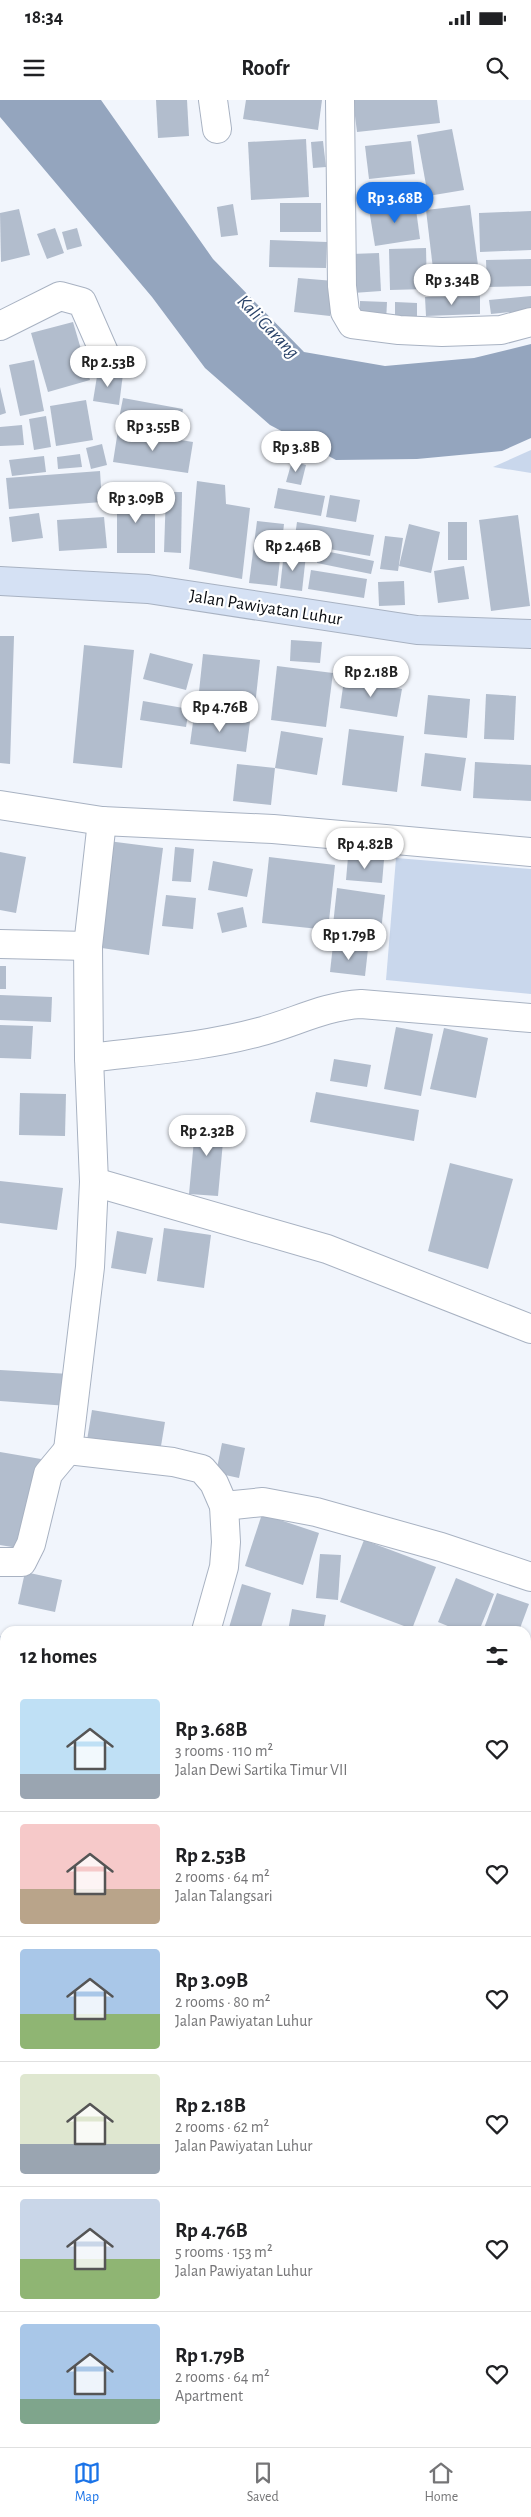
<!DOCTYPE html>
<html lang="en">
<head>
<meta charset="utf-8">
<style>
	body { margin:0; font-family:"Alegreya Sans",sans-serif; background:#f2f2f2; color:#202124; height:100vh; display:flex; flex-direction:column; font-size:19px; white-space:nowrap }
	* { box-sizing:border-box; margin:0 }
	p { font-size:16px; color:#757577 }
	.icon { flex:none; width:28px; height:28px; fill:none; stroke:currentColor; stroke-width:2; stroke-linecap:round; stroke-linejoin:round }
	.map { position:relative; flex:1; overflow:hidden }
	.side { position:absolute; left:0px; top:1526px; width:531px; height:821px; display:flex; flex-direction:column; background:#fff; border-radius:15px 15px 0 0; box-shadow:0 1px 4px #0004 }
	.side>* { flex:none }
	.price { position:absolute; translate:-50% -42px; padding:0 11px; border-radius:18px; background:#fff; color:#222; font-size:16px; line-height:32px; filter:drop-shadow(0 1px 2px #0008) }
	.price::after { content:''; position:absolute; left:50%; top:30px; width:15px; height:11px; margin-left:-8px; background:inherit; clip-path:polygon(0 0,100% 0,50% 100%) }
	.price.active { background:#1a73e8; color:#fff }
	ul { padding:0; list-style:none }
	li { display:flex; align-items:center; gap:15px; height:125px; padding:0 20px }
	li+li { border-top:1px solid #e0e0e0 }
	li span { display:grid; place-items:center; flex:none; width:140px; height:100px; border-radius:5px; color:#555 }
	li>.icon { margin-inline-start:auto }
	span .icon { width:60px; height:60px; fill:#fffc; stroke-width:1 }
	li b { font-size:21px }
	h2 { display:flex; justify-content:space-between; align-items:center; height:60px; padding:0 20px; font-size:21px }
	.status { display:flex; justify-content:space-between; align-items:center; height:35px; padding:0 25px; background:#fff; direction:ltr }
	.status svg { height:14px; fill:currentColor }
	header { display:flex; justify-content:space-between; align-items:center; height:65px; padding:0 20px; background:#fff; font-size:22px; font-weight:700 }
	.tab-bar { display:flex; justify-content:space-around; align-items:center; height:70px; border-top:1px solid #e0e0e0; background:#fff; font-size:14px; color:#757577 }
	.tab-bar a { display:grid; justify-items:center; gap:2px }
	.tab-bar .active { color:#1a73e8 }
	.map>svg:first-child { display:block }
	.green { fill:#c9d7ec }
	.water { fill:#94a5be }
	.building { fill:#b2bdcd }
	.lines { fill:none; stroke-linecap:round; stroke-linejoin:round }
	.street-casing { stroke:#a8b2c2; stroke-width:30 }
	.secondary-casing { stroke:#a8b2c2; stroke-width:30 }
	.highway-casing { stroke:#4e6a95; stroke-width:30 }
	.street { stroke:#fff; stroke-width:28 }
	.secondary { stroke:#d5e1f4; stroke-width:28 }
	.highway { stroke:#729cdb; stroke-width:28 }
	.labels { text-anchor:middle; stroke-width:4.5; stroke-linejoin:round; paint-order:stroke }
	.street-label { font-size:18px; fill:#0a0d12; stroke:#fff }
	.water-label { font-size:19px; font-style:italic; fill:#2b446a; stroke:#fff }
</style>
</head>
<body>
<div class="status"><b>18:34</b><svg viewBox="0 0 49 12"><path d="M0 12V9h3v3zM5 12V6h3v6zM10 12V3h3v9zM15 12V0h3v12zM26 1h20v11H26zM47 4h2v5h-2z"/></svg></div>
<header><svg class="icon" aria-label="menu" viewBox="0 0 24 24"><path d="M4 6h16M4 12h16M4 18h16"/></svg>Roofr<svg class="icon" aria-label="search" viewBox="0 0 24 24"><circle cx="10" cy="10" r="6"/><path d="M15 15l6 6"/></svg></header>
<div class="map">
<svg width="531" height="2347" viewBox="0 0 531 2347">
	<rect width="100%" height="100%" fill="#f1f5fc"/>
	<g class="green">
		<polygon points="531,350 531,373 493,367"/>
		<polygon points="396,758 531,769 531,894 386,880"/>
		<polygon points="0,1536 5,1537 5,1631 0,1629"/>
		<polygon points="526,1716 531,1718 531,1794 526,1793"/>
		<polygon points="0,1788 5,1789 5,1934 0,1932"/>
		<polygon points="526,1941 531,1942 531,2038 526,2037"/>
	</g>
	<polygon class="water" points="0,0 101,0 213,159 304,252 385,266 474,258 531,244 531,338 502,351 417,359 336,360 270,325 205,268 152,197 0,17"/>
	<g class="building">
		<polygon points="156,0 187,0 189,36 158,38"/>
		<polygon points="246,0 322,0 318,30 243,19"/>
		<polygon points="353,0 437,0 440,23 357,32"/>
		<polygon points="452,29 464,90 428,96 417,35"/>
		<polygon points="306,39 309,97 251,100 248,42"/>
		<polygon points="323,41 326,67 313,68 311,42"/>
		<polygon points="411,41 415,74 369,79 365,46"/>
		<polygon points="415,102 420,139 375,146 369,109"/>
		<rect x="280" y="103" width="41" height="29"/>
		<polygon points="233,104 238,135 221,137 217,107"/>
		<polygon points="470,105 481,188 436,194 426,110"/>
		<polygon points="19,109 30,155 1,162 0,113"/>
		<polygon points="531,111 531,150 480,152 479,113"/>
		<polygon points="55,128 64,153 47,159 37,134"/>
		<polygon points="77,128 82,146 67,150 62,132"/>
		<polygon points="270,140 327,142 326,168 269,167"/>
		<polygon points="426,148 427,189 390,190 389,149"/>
		<polygon points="379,153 381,191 353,193 351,154"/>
		<polygon points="531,159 531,186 487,187 486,160"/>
		<polygon points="298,178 334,181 330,216 294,212"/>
		<polygon points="480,196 480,214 426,216 425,197"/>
		<polygon points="531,196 531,210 491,214 489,200"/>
		<polygon points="360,201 387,202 386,222 360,222"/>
		<polygon points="395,202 417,203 417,218 395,218"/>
		<polygon points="73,222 90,280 48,292 31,233"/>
		<polygon points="34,260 44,311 20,316 9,265"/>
		<polygon points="98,270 123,274 119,305 93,301"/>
		<polygon points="0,287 6,313 0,315"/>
		<polygon points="123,298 183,309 178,335 118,324"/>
		<polygon points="86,300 93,340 56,346 50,306"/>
		<polygon points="46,316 51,347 34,350 29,319"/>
		<polygon points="22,325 24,345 0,346 0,327"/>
		<polygon points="118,330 193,342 188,373 113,362"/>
		<polygon points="102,344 107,365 91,369 86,348"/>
		<polygon points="80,354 82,367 58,369 57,357"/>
		<polygon points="44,356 46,372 12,376 9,360"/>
		<polygon points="292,361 306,365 301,385 286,382"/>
		<polygon points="100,371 102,402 9,409 6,378"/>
		<polygon points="197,381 225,385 226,404 250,408 242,479 189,469"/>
		<polygon points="278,388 325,396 321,416 274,408"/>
		<polygon points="166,392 182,392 181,453 164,452"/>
		<rect x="117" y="394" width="38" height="59"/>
		<polygon points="330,395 360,400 356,422 326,417"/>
		<polygon points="39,413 43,438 12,442 9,417"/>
		<polygon points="518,415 530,506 491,511 479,420"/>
		<polygon points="104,417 107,448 59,451 57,420"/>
		<polygon points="257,421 284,424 277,486 249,483"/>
		<polygon points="297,422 374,435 370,456 294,443"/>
		<rect x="448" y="422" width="19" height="38"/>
		<polygon points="409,424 440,432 431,473 399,466"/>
		<polygon points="385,436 403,438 398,471 380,469"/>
		<polygon points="320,450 374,461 371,474 317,463"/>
		<polygon points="284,452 306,455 302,491 280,488"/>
		<polygon points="464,466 469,499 438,503 434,471"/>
		<polygon points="311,470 367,479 364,498 308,489"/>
		<polygon points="404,481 405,505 379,506 378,482"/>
		<polygon points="0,536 14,536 10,664 0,663"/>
		<polygon points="291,540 322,542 320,563 290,561"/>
		<polygon points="84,545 134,550 122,668 73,663"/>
		<polygon points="150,553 193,564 186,590 143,579"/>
		<polygon points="203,554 260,560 255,606 198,601"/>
		<polygon points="277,566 333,573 326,627 271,620"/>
		<polygon points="344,580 402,589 397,617 340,608"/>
		<polygon points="486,594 516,596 514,640 484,639"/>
		<polygon points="428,595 470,599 467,638 424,634"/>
		<polygon points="143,601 189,609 186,627 140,620"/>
		<polygon points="194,615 250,622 246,652 190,644"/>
		<polygon points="349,629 404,636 397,692 342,685"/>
		<polygon points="281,631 323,638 317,675 275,668 271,705 233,701 237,664 275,668"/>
		<polygon points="425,653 466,658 461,691 421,686"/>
		<polygon points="475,662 531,665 531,701 473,698"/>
		<polygon points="108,741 163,748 149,855 95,847"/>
		<polygon points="175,747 194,749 191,782 172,781"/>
		<polygon points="0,752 26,757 16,813 0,810"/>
		<polygon points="269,757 335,765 328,830 262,823"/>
		<polygon points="348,757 384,760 382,783 346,780"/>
		<polygon points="213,761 253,769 247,797 208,790"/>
		<polygon points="337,788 385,795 381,831 333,825"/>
		<polygon points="166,795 196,798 193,829 162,826"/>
		<polygon points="243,807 247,827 222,833 217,813"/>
		<polygon points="333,845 368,849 365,876 330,872"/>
		<rect x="0" y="866" width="6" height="23"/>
		<polygon points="0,895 52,897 51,922 0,920"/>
		<polygon points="0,925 33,926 31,959 0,958"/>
		<polygon points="396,927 433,934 421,996 384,989"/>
		<polygon points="444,928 488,938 476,998 430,989"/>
		<polygon points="334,959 371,965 367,987 330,981"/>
		<polygon points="316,992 419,1010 414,1041 310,1022"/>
		<polygon points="20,993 66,994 65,1036 19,1035"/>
		<polygon points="196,1018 225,1020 218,1096 189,1094"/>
		<polygon points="450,1063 513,1079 488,1169 428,1151"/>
		<polygon points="0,1081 63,1088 57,1130 0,1123"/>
		<polygon points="164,1128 211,1135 204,1188 157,1181"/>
		<polygon points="117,1131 153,1138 146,1174 111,1168"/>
		<polygon points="0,1270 70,1274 68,1306 0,1301"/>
		<polygon points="92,1310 165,1322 159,1358 86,1346"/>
		<polygon points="222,1343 245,1348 239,1378 216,1373"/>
		<polygon points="0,1352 41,1359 24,1449 0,1445"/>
		<polygon points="262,1414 319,1433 303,1485 245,1466"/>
		<polygon points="364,1440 436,1467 412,1529 340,1502"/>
		<polygon points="320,1454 341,1455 338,1500 316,1498"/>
		<polygon points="25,1472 62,1480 55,1512 18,1504"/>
		<polygon points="456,1478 494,1494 479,1531 460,1531 438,1522"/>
		<polygon points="242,1484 271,1493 260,1531 228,1531"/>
		<polygon points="497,1493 529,1504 519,1531 483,1531"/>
		<polygon points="292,1509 326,1515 323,1531 288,1531"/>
		<polygon points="0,1968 5,1970 5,2056 0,2053"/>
		<polygon points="526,2071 531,2073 531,2107 526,2105"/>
		<polygon points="526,2117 531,2119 531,2165 526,2163"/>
		<polygon points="526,2263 531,2265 531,2293 526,2291"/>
		<polygon points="5,2285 5,2309 0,2306 0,2295"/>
		<polygon points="0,2320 5,2323 5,2340 0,2338"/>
		<polygon points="30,2342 79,2342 77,2347 27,2347"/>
		<polygon points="412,2342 454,2342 453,2347 411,2347"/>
		<polygon points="467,2342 482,2342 480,2347 465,2347"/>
		<polygon points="498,2342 513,2342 522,2347 496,2347"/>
	</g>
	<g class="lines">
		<g class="street-casing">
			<g id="street">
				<polyline points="213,0 217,29"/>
				<polyline points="340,0 342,186 345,212 352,224 399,230 442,232 501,230 531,222"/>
				<polyline points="0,226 60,196 82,202 107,259"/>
				<polyline points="0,705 102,721 273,729 531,752"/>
				<polyline points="102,721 88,846 89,958 94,1082 90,1167 68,1350 173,1362 202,1369 214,1383 224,1406 226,1442 224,1467 206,1531"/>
				<polyline points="0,844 88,846"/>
				<path d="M89,958C145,951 204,947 259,932C294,923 324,906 361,904L531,918"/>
				<polyline points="94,1082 327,1149 531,1229"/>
				<polyline points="224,1406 263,1402 316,1412 441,1447 531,1477"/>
				<polyline points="0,1462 22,1462 31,1444 48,1374 68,1350"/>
				<polyline points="526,1649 531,1651"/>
				<polyline points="0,2083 5,2086"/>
				<polyline points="0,2150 5,2142"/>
				<polyline points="526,2180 531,2181"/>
				<polyline points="0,2245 5,2247"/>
				<polyline points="526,2321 531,2322"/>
				<polyline points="194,2342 203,2347"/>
			</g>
		</g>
		<g class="secondary-casing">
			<polyline id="secondary" points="0,481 148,489 417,530 531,534"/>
		</g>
		<g class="highway-casing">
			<g id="highway">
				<polyline points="0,1646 5,1648"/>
				<polyline points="0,1693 5,1694"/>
				<polyline points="0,1748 5,1749"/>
				<polyline points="526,1836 531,1838"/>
				<polyline points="526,1889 531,1891"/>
			</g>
		</g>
		<use href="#street" class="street"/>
		<use href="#secondary" class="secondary"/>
		<use href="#highway" class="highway"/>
	</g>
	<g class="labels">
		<g class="street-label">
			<text transform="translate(266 507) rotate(9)" y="6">Jalan Pawiyatan Luhur</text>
		</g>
		<g class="water-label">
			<text transform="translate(269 226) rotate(46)" y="7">Kali Garang</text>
		</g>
	</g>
</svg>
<b class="price active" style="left:395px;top:124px">Rp 3.68B</b>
<b class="price" style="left:452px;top:206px">Rp 3.34B</b>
<b class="price" style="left:108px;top:288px">Rp 2.53B</b>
<b class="price" style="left:153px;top:352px">Rp 3.55B</b>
<b class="price" style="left:296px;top:373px">Rp 3.8B</b>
<b class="price" style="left:136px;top:424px">Rp 3.09B</b>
<b class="price" style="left:293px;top:472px">Rp 2.46B</b>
<b class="price" style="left:371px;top:598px">Rp 2.18B</b>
<b class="price" style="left:220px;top:633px">Rp 4.76B</b>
<b class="price" style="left:365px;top:770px">Rp 4.82B</b>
<b class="price" style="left:349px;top:861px">Rp 1.79B</b>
<b class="price" style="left:207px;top:1057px">Rp 2.32B</b>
<section class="side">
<h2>12 homes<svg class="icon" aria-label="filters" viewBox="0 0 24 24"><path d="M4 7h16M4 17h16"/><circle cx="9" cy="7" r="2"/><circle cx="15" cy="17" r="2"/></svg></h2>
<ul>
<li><span style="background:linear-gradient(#bfe0f5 75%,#9aa5b1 0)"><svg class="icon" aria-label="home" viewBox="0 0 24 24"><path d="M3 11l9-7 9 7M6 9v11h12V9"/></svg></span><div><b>Rp 3.68B</b><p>3 rooms · 110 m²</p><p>Jalan Dewi Sartika Timur VII</p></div><svg class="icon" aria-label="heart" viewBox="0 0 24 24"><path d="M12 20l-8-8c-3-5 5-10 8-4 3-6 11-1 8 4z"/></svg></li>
<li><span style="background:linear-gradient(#f6c9c9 65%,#b9a48a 0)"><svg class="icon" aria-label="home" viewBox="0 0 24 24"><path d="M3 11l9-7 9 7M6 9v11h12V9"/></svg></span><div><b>Rp 2.53B</b><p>2 rooms · 64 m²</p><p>Jalan Talangsari</p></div><svg class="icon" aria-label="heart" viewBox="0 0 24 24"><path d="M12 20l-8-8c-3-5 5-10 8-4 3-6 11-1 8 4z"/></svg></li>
<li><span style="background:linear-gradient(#a9c7e8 65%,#8fb573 0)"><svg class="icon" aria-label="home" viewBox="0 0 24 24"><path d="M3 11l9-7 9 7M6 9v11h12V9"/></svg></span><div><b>Rp 3.09B</b><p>2 rooms · 80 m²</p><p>Jalan Pawiyatan Luhur</p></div><svg class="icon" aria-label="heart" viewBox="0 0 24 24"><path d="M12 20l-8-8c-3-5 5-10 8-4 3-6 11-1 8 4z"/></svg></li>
<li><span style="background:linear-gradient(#dfe7d0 70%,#9aa5b1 0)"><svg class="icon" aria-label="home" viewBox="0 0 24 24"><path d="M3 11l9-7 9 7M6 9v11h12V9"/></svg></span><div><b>Rp 2.18B</b><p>2 rooms · 62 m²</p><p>Jalan Pawiyatan Luhur</p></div><svg class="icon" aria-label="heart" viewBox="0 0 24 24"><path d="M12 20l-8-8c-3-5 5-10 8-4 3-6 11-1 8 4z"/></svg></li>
<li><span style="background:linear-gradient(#c9d6e8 60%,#8fb573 0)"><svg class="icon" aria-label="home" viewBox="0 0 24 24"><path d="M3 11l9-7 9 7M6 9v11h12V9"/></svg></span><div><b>Rp 4.76B</b><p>5 rooms · 153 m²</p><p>Jalan Pawiyatan Luhur</p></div><svg class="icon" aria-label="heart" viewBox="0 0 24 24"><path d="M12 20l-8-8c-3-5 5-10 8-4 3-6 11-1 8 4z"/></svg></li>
<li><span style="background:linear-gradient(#a9c7e8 75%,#7fa58c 0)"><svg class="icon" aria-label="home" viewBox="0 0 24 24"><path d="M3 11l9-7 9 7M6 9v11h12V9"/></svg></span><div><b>Rp 1.79B</b><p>2 rooms · 64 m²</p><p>Apartment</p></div><svg class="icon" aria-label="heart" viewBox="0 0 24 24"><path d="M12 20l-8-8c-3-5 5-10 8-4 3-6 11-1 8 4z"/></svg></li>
</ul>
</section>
</div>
<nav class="tab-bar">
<a class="active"><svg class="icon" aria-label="map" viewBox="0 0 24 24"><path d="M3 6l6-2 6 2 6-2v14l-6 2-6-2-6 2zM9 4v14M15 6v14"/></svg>Map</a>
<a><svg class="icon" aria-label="saved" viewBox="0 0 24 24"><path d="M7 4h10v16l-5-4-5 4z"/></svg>Saved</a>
<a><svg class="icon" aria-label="home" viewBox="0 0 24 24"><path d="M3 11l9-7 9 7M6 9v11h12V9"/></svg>Home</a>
</nav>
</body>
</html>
